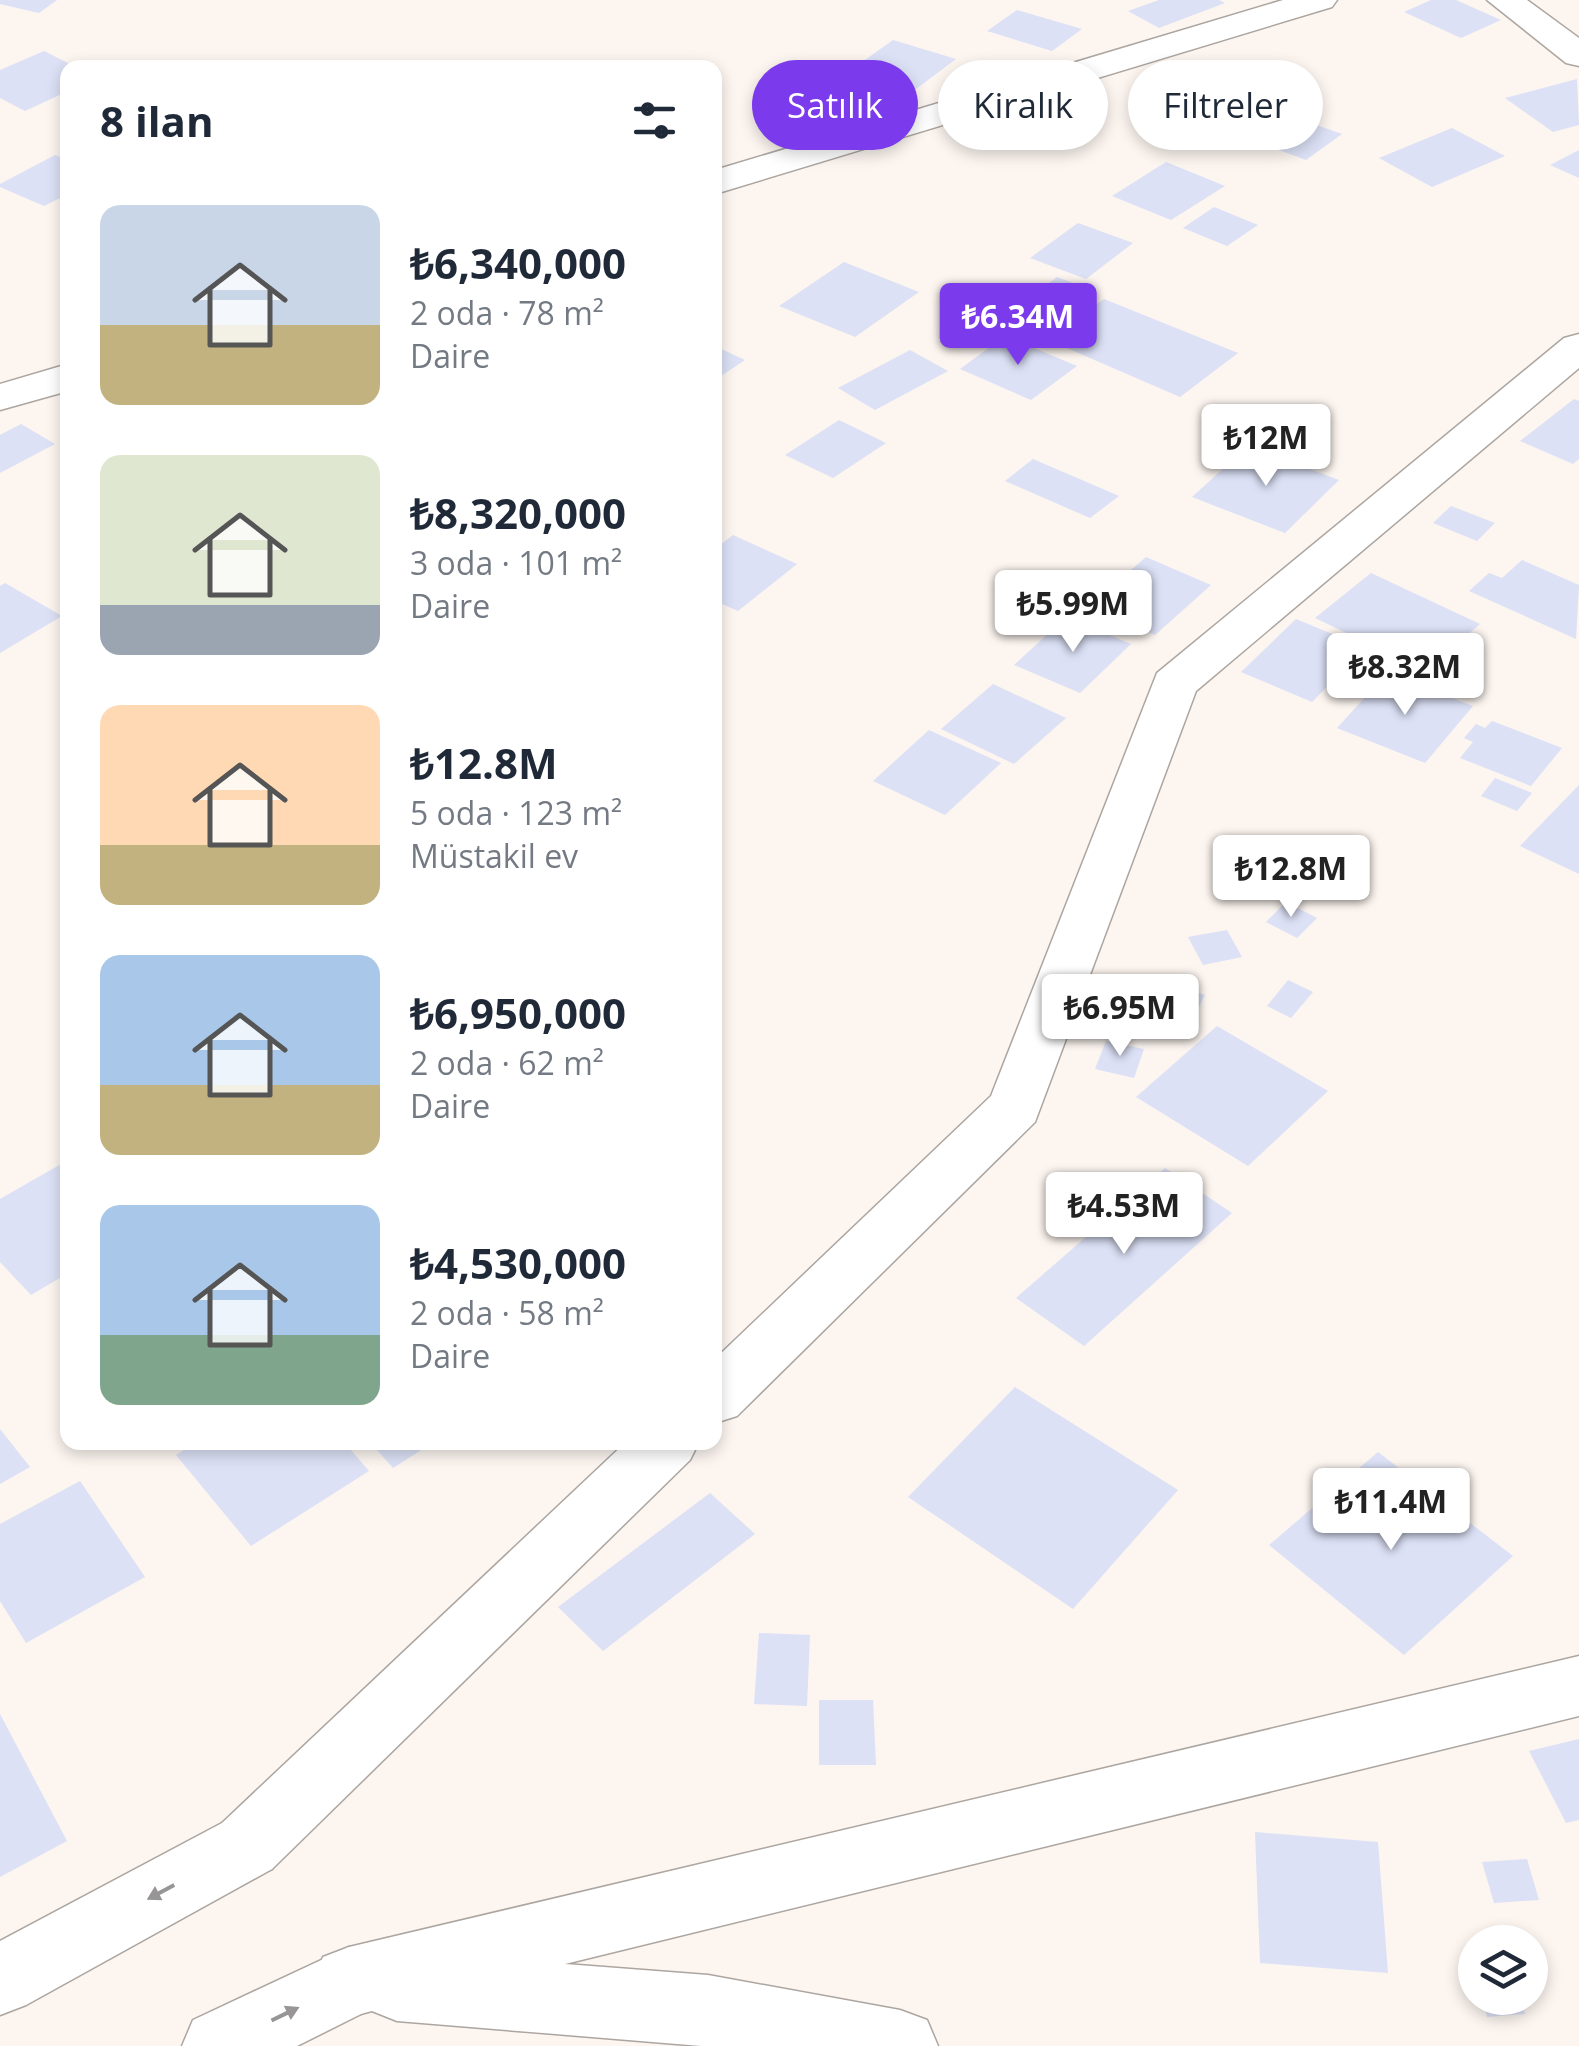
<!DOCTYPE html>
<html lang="tr">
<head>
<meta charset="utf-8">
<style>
	body { margin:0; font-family:"Open Sans",sans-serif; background:#f2f2f3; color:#1f2937; height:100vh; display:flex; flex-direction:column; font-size:38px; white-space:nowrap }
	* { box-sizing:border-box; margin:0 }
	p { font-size:32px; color:#747a83 }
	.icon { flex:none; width:55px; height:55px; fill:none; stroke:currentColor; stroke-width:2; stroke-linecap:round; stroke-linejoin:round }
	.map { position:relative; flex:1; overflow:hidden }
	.panel { position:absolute; left:60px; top:60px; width:662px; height:1390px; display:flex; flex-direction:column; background:#fff; border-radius:20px; box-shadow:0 5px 15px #0003 }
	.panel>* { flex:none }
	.hud { position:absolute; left:752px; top:60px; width:675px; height:90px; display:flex; gap:20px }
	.fabs { position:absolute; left:1458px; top:1925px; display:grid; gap:20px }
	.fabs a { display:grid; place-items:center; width:90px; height:90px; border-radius:50%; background:#fff; box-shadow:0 5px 15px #0003; font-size:50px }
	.price { position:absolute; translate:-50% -85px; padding:0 22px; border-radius:10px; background:#fff; color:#222; font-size:32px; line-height:65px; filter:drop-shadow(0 2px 5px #0008) }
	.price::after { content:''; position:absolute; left:50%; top:60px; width:30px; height:22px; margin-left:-15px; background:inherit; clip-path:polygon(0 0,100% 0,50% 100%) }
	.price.active { background:#7c3aed; color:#fff }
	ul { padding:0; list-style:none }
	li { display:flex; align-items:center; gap:30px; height:250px; padding:0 40px }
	li span { display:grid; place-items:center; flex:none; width:280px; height:200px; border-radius:20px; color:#555 }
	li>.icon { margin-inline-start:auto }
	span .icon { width:120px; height:120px; fill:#fffc; stroke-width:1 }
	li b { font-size:42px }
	h2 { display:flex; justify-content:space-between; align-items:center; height:120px; padding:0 40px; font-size:42px }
	.chip { padding:0 35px; border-radius:45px; background:#fff; box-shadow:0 5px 15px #0003; font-size:35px; line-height:90px }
	.chip.active { background:#7c3aed; color:#fff }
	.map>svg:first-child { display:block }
	.building { fill:#dce1f6 }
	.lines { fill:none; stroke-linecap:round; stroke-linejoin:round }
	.minor-casing { stroke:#aca5a0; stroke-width:3 }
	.secondary-casing { stroke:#aca5a0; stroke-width:3 }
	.minor { fill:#fff; fill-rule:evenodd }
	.secondary { fill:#fff; fill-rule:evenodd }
	.oneway { fill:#979595 }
</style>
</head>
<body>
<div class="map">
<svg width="1579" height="2046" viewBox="0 0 1579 2046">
	<rect width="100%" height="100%" fill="#fcf5f0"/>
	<g class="building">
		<polygon points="0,0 57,0 39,13 0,4"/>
		<polygon points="1159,0 1219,0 1225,3 1159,28 1128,11"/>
		<polygon points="1431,0 1456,0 1501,20 1461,38 1404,12"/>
		<polygon points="1017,10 1082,29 1052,51 987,31"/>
		<polygon points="893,40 956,59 908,95 844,75"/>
		<polygon points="44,51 78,68 68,68 68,91 25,111 0,98 0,70"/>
		<polygon points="1577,79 1579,125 1553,132 1505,98"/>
		<polygon points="1252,102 1342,134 1306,160 1216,127"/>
		<polygon points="1452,128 1505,156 1432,187 1379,158"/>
		<polygon points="1579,150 1579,178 1550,165"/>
		<polygon points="55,155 68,160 68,194 44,206 0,187 0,184"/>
		<polygon points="1166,162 1225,186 1171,220 1112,196"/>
		<polygon points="1214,207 1258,225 1227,246 1183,228"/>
		<polygon points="1078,223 1133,243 1086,279 1030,258"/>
		<polygon points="844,262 919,292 855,337 779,306"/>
		<polygon points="1057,277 1089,289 1028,336 996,324"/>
		<polygon points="1104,299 1238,353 1180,397 1046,339"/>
		<polygon points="1005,336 1077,366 1031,400 960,369"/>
		<polygon points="715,346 745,360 715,380"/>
		<polygon points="910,350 948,371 875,410 838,388"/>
		<polygon points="1574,399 1579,401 1579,459 1573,464 1520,441"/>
		<polygon points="839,420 886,443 833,478 785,455"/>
		<polygon points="21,424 55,444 0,473 0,435"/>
		<polygon points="1248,446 1339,480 1285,533 1192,497"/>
		<polygon points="1033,459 1119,496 1090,518 1005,481"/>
		<polygon points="1451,506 1495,523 1477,541 1433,523"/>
		<polygon points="733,535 797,564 738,611 715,601 715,549"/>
		<polygon points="1146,557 1211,585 1155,635 1089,607"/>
		<polygon points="1522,560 1579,585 1576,639 1469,591 1489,573 1502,578"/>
		<polygon points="1371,573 1480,624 1426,671 1315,618"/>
		<polygon points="5,583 62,616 0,653 0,586"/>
		<polygon points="1066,617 1131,644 1080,693 1014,665"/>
		<polygon points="1296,619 1366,648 1312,702 1241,672"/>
		<polygon points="1387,673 1473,706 1425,763 1337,728"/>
		<polygon points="993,684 1066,718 1014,764 941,729"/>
		<polygon points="1492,721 1562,748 1531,786 1460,758 1473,742 1464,738 1476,724 1485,728"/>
		<polygon points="929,730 1001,763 945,815 873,781"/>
		<polygon points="1495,778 1532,793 1517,811 1481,796"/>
		<polygon points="1579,785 1579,874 1520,846"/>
		<polygon points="1286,902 1317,918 1297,938 1266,922"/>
		<polygon points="1227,930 1242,957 1203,965 1188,937"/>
		<polygon points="1139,974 1205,995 1184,1037 1116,1015"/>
		<polygon points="1288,980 1313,992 1291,1018 1267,1006"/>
		<polygon points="1217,1026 1328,1091 1248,1166 1136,1097"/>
		<polygon points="1106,1041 1144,1049 1134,1078 1095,1069"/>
		<polygon points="68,1160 68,1273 31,1295 0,1262 0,1199"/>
		<polygon points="1165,1168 1232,1213 1084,1346 1016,1298"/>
		<polygon points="1015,1387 1178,1490 1073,1609 908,1497"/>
		<polygon points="0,1429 30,1467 0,1484"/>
		<polygon points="196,1442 344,1442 369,1471 251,1546 176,1455"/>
		<polygon points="370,1442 434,1442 393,1468"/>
		<polygon points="1378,1452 1513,1556 1404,1655 1269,1545"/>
		<polygon points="80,1481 145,1577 26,1643 0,1601 0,1524"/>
		<polygon points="710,1493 755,1534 603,1651 558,1607"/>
		<polygon points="759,1633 810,1635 807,1706 754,1704"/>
		<polygon points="819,1700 873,1700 876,1765 819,1765"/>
		<polygon points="0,1714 67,1841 0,1877"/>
		<polygon points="1579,1739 1579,1820 1566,1823 1529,1751"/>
		<polygon points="1255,1832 1378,1842 1388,1973 1260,1963"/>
		<polygon points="1527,1859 1539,1900 1494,1903 1482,1862"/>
		<polygon points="1482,1998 1521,1998 1525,2014 1487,2017"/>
	</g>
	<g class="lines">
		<g class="minor-casing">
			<g id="minor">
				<polygon points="1283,0 1337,0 1332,7 715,194 715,170"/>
				<polygon points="1487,0 1527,0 1579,38 1579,66 1566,63"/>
				<polygon points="1579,334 1579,368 1196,691 1035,1122 737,1416 715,1423 715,1359 991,1096 1157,673 1564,338"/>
				<polygon points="68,364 68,391 0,410 0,384"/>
				<polygon points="626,1442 699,1442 690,1460 272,1869 247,1879 222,1869 211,1846 222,1823"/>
				<polygon points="1579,1656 1579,1716 565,1964 708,1975 900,2010 927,2020 938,2046 701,2046 397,2021 372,2011 349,2017 323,2007 312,1982 323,1957 349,1947"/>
			</g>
		</g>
		<g class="secondary-casing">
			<g id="secondary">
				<polygon points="247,1813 272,1823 283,1846 272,1869 26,2005 0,2015 0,1941 222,1823"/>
				<polygon points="349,1947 375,1957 386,1982 375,2007 297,2046 182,2046 193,2020"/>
			</g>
		</g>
		<use href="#minor" class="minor"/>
		<use href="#secondary" class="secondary"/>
	</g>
	<defs><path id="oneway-solid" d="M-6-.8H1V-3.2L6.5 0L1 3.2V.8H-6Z" transform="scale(2.5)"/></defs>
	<g class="oneway">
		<use href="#oneway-solid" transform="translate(161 1892) rotate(152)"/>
		<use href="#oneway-solid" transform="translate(285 2014) rotate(-26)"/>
	</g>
</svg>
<div class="fabs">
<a><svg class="icon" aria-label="layers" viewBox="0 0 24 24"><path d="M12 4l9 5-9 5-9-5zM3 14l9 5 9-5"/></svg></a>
</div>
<b class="price active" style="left:1018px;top:368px">₺6.34M</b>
<b class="price" style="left:1266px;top:489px">₺12M</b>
<b class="price" style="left:1073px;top:655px">₺5.99M</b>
<b class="price" style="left:1405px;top:718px">₺8.32M</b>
<b class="price" style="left:1291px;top:920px">₺12.8M</b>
<b class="price" style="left:1120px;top:1059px">₺6.95M</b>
<b class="price" style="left:1124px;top:1257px">₺4.53M</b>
<b class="price" style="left:1391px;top:1553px">₺11.4M</b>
<div class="hud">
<a class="chip active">Satılık</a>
<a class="chip">Kiralık</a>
<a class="chip">Filtreler</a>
</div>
<section class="panel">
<h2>8 ilan<svg class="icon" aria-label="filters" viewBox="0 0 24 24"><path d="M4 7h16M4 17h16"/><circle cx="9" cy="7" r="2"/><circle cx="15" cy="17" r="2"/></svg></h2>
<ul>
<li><span style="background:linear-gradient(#c9d6e8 60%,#c2b280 0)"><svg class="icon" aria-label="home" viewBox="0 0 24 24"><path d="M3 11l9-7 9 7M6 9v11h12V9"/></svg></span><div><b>₺6,340,000</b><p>2 oda · 78 m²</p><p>Daire</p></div></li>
<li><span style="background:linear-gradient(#dfe7d0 75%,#9aa5b1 0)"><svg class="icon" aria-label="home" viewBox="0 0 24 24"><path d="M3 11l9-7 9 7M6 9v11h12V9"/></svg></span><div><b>₺8,320,000</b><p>3 oda · 101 m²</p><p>Daire</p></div></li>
<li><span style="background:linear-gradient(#ffd9b3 70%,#c2b280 0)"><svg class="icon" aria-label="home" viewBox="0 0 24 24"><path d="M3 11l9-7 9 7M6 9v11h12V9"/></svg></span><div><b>₺12.8M</b><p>5 oda · 123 m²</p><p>Müstakil ev</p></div></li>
<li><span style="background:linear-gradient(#a9c7e8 65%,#c2b280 0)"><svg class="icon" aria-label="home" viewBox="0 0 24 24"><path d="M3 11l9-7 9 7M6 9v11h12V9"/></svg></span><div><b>₺6,950,000</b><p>2 oda · 62 m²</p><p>Daire</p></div></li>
<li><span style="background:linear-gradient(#a9c7e8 65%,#7fa58c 0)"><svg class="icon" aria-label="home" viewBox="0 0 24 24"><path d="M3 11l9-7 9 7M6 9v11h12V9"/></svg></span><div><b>₺4,530,000</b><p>2 oda · 58 m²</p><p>Daire</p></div></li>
</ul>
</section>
</div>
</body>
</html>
